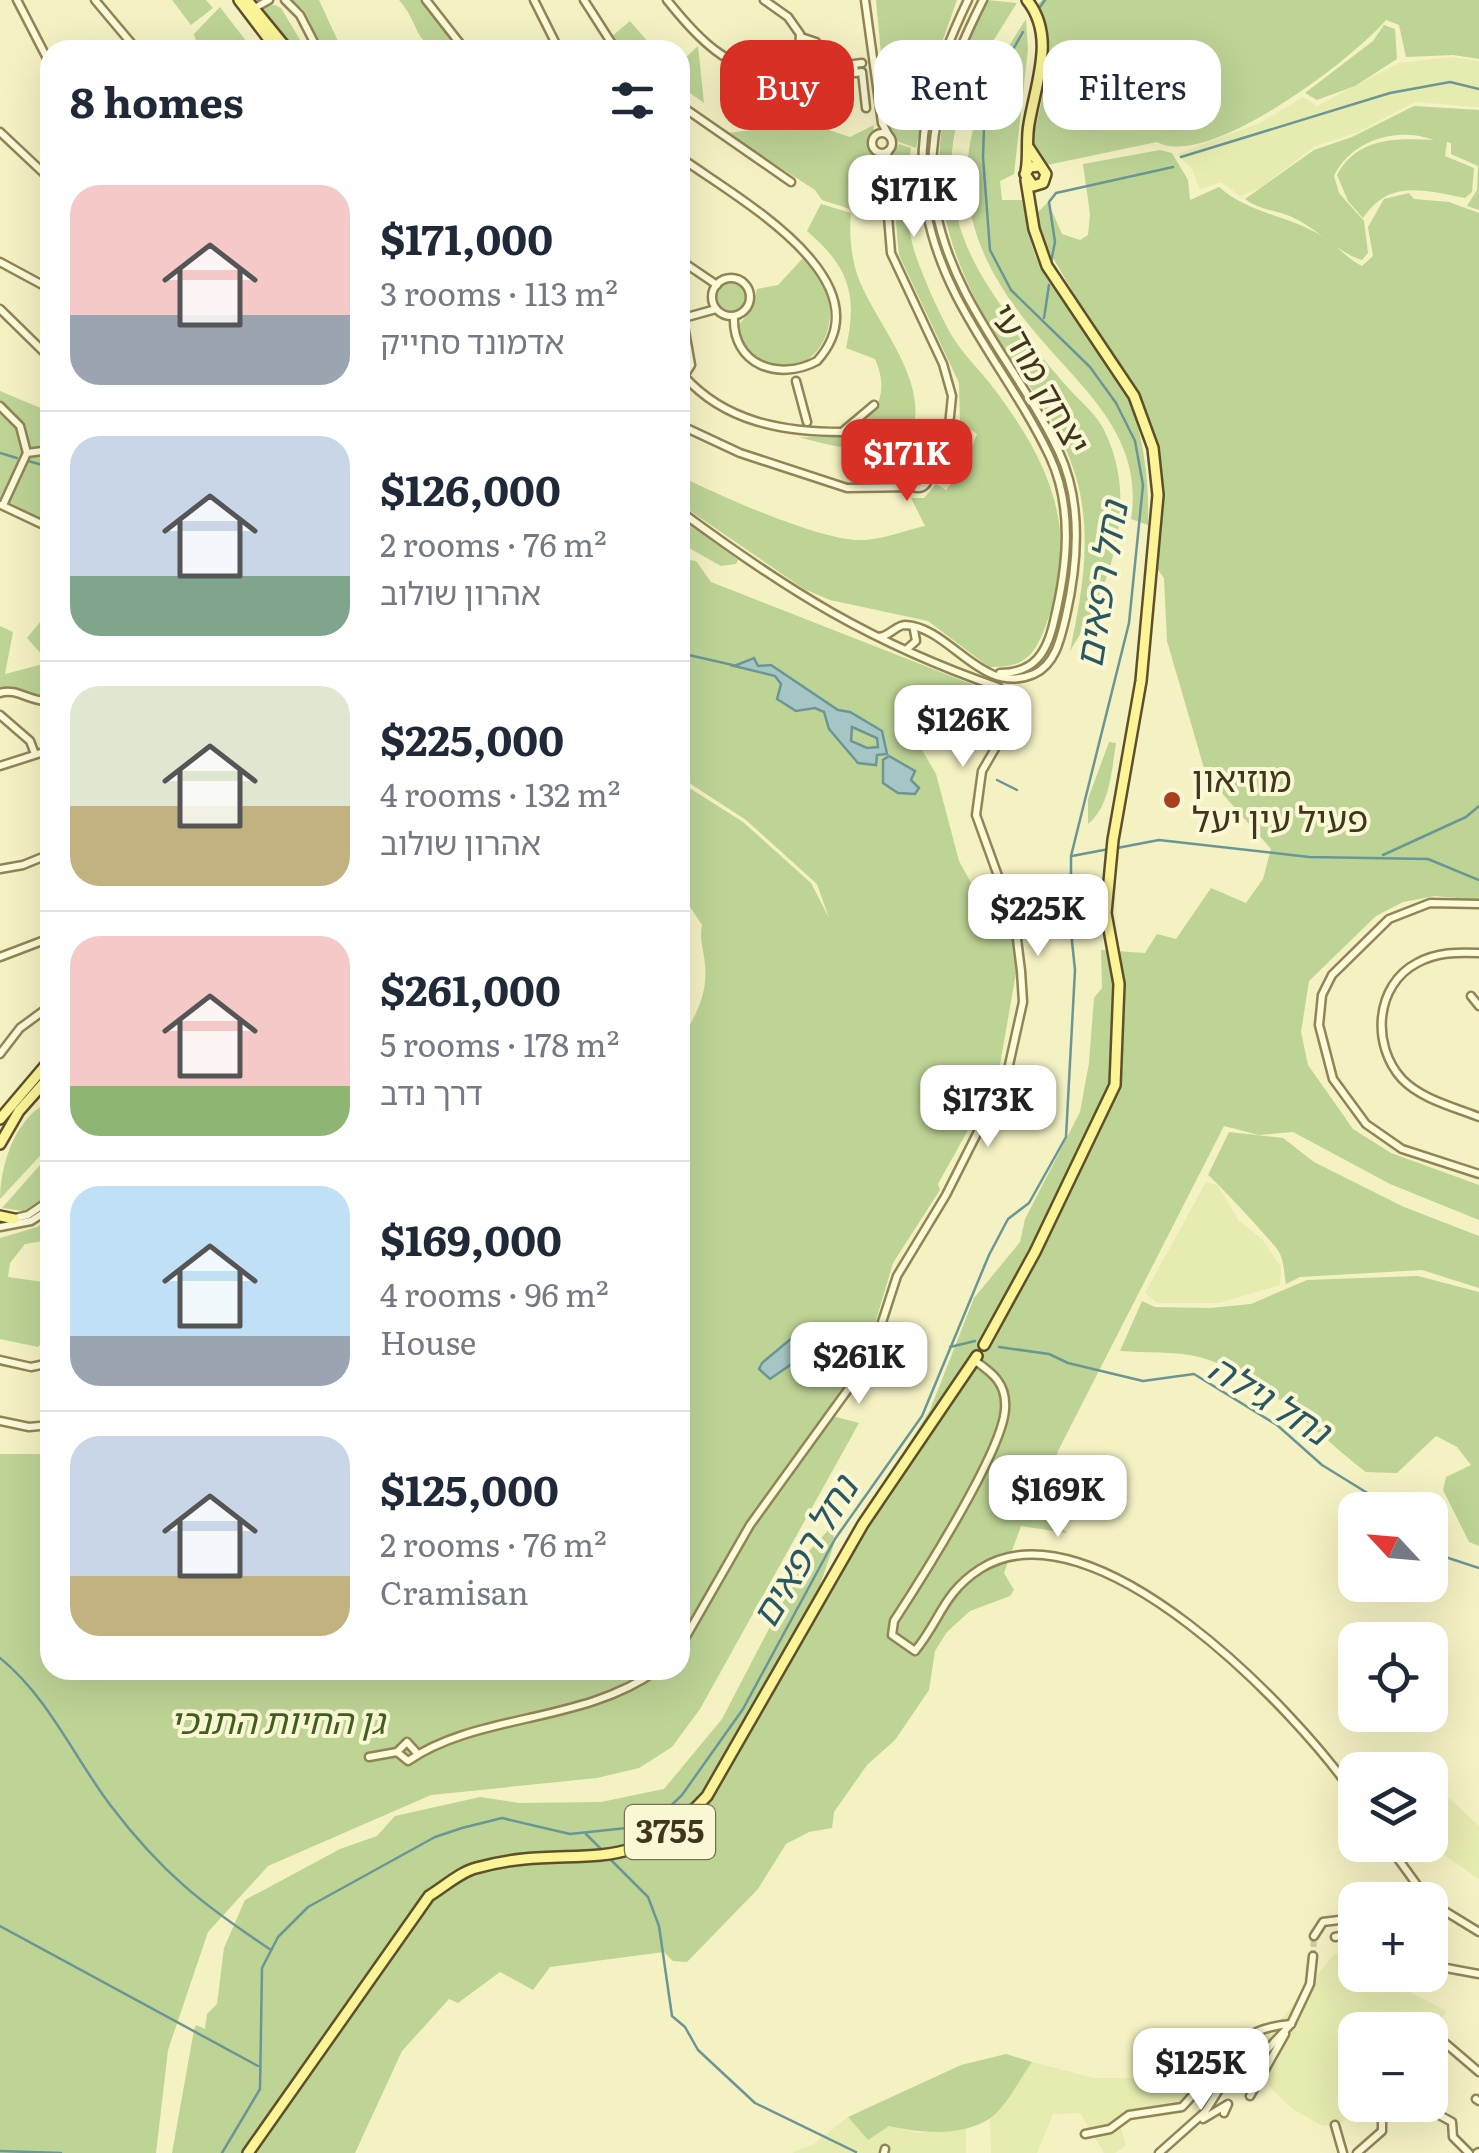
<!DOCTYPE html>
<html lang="en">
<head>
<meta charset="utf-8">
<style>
	body { margin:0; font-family:Literata,"Noto Sans Hebrew",serif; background:#f6f6f7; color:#1f2937; height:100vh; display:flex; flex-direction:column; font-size:38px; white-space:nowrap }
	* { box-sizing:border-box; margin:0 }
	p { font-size:32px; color:#747a83 }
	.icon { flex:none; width:55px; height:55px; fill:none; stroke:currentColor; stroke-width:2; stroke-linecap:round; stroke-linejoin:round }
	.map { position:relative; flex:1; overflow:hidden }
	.side { position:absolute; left:40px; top:40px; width:650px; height:1640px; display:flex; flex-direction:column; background:#fff; border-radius:30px; box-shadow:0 10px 40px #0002 }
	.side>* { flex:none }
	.guide { position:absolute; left:720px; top:40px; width:608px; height:90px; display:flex; gap:20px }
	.needle { width:65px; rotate:296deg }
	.controls { position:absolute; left:1338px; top:1492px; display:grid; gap:20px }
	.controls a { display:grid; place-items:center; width:110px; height:110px; border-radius:20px; background:#fff; box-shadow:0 10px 40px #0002; font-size:50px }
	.price { position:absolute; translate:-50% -85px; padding:0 22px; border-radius:20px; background:#fff; color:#222; font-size:32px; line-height:65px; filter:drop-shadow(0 2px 5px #0008) }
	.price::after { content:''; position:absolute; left:50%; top:60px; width:30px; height:22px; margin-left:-15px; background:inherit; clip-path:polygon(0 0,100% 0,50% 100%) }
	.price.selected { background:#d93025; color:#fff }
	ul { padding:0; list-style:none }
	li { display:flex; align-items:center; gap:30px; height:250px; padding:0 30px }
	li+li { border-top:2px solid #e0e1e3 }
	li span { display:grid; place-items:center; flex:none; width:280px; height:200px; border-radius:30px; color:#555 }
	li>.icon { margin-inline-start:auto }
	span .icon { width:120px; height:120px; fill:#fffc; stroke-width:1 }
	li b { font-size:42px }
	h2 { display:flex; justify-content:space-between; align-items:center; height:120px; padding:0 30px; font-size:42px }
	.pill { padding:0 35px; border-radius:30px; background:#fff; box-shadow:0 10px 40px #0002; font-size:35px; line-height:90px }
	.pill.selected { background:#d93025; color:#fff }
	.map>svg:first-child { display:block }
	.farmland { fill:#e6ebb0 }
	.green { fill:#bdd495 }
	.water { fill:#a6c6c5; stroke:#6b9696; stroke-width:2.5; fill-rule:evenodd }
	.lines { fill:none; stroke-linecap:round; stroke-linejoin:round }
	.stream { stroke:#6b9696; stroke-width:2.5 }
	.minor-tunnel { stroke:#d0cca2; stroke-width:6; stroke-dasharray:6 3; stroke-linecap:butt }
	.minor-casing { stroke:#918557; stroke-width:11 }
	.major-casing { stroke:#5f502b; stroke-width:14 }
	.minor { stroke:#fdfbd8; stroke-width:6 }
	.major { stroke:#fbf597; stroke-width:9 }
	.poi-dot { fill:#a9401e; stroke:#faf8d4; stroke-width:4 }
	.labels { text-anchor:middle; stroke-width:8; stroke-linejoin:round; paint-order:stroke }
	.shield { fill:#faf8d4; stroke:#777054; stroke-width:2.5 }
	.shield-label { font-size:32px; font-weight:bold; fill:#3f361d }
	.street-label { font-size:35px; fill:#3f361d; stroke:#faf8d4 }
	.poi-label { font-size:35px; fill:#3f361d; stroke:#faf8d4; text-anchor:start }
	.park-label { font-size:35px; font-style:italic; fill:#405f21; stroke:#faf8d4 }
	.water-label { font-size:38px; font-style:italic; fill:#2a5761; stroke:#faf8d4 }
</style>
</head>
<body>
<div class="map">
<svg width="1479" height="2153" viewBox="0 0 1479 2153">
	<rect width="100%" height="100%" fill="#f4f1c3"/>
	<g class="farmland">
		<polygon points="1452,57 1479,61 1479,107 1415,102 1356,133 1315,146 1260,188 1240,196 1221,182 1200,189 1192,169 1177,154 1260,123 1303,97 1317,106 1399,63"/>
		<polygon points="1206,1182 1217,1185 1239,1221 1262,1239 1281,1267 1280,1285 1219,1303 1157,1303 1145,1293"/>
		<polygon points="1449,1798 1479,1826 1479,1879 1444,1855 1440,1835 1430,1825"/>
		<polygon points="1335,1953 1355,1961 1355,1975 1378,1975 1446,2011 1430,2039 1430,2030 1355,2030 1355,2105 1364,2105 1345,2121 1323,2126 1294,2110 1265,2083 1219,2059 1195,2098 1173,2114 1149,2112 1120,2126 1126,2145 1115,2153 1104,2153 1080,2113 1053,2114 1037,2153 991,2153 990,2118 1032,2062 1094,2078 1150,2078 1219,2059 1241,2038 1281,2020"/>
		<polygon points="848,2117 868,2140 889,2126 919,2133 966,2126 966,2153 792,2153 814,2144"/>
	</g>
	<g class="green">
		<polygon points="172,0 206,0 213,8 191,25"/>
		<polygon points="290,0 319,0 342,50 323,50 304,10"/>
		<path d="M399,0H422L462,50C409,50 425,30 399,0Z"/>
		<polygon points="876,0 957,0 932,71 916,148 899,142 888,129"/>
		<path d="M987,0L1017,3C994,40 969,76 958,118C929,231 997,304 1063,382C1075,397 1094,411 1103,428C1141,501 1111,587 1070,651C1082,593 1093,536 1076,477C1063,432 1036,395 1010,357C927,235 915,131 987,0Z"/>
		<path d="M1042,0H1479V59L1453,55L1406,57L1399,25L1386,20C1353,59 1208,170 1157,142L1047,165L1032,141C1041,109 1059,32 1036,6Z"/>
		<polygon points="275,5 281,8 306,50 293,50 260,13 263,6"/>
		<polygon points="220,7 253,50 198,50 194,34"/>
		<path d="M1026,19L1028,49L1014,174L1000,181L1002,200H1022C1027,225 1031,252 1044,274C1061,303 1089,325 1106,353C1139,405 1150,465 1148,525L1131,519C1145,433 1077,385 1029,325C941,217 953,129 1026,19Z"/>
		<polygon points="630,21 655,50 620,50 610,38"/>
		<polygon points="1384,25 1395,29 1397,59 1355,86 1317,100 1305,93 1373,41"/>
		<polygon points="698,46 704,103 680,86 680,63"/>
		<path d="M1414,106L1479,110V210L1467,206L1477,190L1478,166L1451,154V143L1447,142L1445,156L1474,168L1472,192L1465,198C1424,190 1389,179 1363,218L1348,201L1337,175C1357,137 1397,138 1434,140C1397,126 1351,140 1334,176L1339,193L1364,221L1368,253L1362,260C1336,252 1317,228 1292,217C1276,210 1259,210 1245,199L1314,150L1352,137Z"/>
		<polygon points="808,123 850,137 874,125 869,149 879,168 882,206 853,210 822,200 815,190 727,133"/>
		<path d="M899,144L911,148C902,188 905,229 920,267C929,290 940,315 952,336C964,356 982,372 995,390C1049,462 1081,532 1047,622C1035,655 1026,668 989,667L928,621L830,600L804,589L680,504V476C718,495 825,543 864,540C884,539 906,530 925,526L911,498H924L936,484L946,490L964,467L977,434L960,423L959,383L899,255L890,156Z"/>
		<path d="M1160,150L1172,153L1188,180L1190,200L1219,187C1249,214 1292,216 1325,238C1339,247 1346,258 1362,266L1373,256L1368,227L1384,199L1409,193L1414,199L1449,202L1479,213V900L1435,896L1403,902L1376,916L1309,981L1301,1032L1308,1065L1353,1129L1391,1153L1479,1185V1220L1390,1184L1293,1132L1259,1135L1224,1126L1058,1451L1049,1480L1030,1499L1067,1533L1021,1526L1004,1573L1014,1590L1010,1596L970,1611L947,1632L935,1651L929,1690L895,1740L867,1765L834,1812L832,1828L809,1832L786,1844L758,1889L687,1962L673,1961L664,1952L550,1967L533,1990L500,1972L458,2003L449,1999L402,2051L355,2153H172L194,2030L196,2025L205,2029L207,2014L217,2004L224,1948L245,1900L340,1849L377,1836L395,1816L480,1797L519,1803L601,1802L664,1789L722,1719L810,1550L833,1525L834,1544L819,1588L930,1410L974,1298L1020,1242L1025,1219L1080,1112L1089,1063L1094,998L1102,988L1101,950L1145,953L1157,934L1176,939L1211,888L1246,903L1263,879L1271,849L1206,775L1167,641L1164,578L1149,558L1156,467L1140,406L1040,236L1037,213L1048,202L1062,234L1080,240L1088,235L1090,214L1083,164Z"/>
		<path d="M821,204L851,213C849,236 851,260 860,282C875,317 902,350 912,387C934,473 845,450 799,437C847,440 900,415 875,359L846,348C858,295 849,267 807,231Z"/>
		<path d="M804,257C864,309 811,411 740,344L737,327L752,309L757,289L778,285Z"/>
		<circle cx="731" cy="297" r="15"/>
		<polygon points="0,391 50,412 50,523 0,498"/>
		<polygon points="680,518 738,560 736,564 721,566 680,543"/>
		<path d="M680,559L696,561L711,582L994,693L992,709L928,697L917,741L936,774L959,861L976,892L991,898L999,893L1011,925L1016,973L998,1076L938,1184L940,1190L893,1263L868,1347L825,1414L859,1423L700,1709L672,1747L639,1768L597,1778L431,1795L268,1866L208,1932L168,2050L156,2153H0V1454H50V1670H231L225,1679L244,1670H680V1040C696,1017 708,993 705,965C704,949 699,940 702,925L680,892V782L743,822L811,883L829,918L817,884L746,820L680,777Z"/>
		<polygon points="50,610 50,664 27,638"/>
		<path d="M0,626L13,632L5,674L47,663L50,694C32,699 19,685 0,690Z"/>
		<path d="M1109,742L1116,743C1112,768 1110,807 1088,824V799Z"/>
		<path d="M50,1102V1145L0,1199C0,1165 16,1115 50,1102Z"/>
		<path d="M1229,1132L1283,1138L1314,1162L1404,1207L1479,1236V1288L1422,1270L1300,1277L1286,1284C1284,1273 1284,1261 1279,1252C1276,1245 1213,1178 1208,1175Z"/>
		<polygon points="40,1165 50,1178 50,1193 24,1211 2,1208"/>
		<polygon points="50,1218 50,1240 25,1244 10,1263 8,1277 50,1283 48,1336 38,1347 0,1339 0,1238 37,1227"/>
		<path d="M1418,1276L1479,1292V1546L1469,1542L1443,1490L1446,1477L1471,1465L1457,1447L1436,1436L1397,1473L1366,1472C1312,1431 1268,1376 1199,1357C1175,1351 1145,1353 1120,1351L1142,1301L1155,1307L1210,1308L1251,1304L1307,1280Z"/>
		<path d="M1006,2054L1032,2062C1020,2078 1006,2108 989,2119C961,2137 920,2133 889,2126L868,2140L848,2117L961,2065Z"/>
	</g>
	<g class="water">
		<path d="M754,658L758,666L771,665L838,710L850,712L882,731L887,754L877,755L876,765L858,763L829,729L824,712L815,708L796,711L777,699L781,684L775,676L734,666ZM852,727L877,738L878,747L867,748L851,741Z"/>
		<polygon points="889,756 915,771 911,780 919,788 915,794 898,793 883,783 883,760"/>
		<polygon points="799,1332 807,1338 806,1354 770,1379 759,1369 762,1363"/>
	</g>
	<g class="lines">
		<g class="stream">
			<polyline points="1040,7 1045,0"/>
			<polyline points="1181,157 1390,93 1450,82 1479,89"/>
			<polyline points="1051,262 1055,242 1049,202 1056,193 1173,167"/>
			<polyline points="1044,318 1049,285"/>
			<polyline points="0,453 17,458"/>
			<polyline points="28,461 50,467"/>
			<polyline points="680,653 737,666"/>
			<polyline points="997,780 1017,790"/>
			<polyline points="1117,848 1159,840 1309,857 1428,859 1479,880"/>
			<polyline points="1383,855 1466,817 1479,806"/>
			<polyline points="1072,856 1109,849"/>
			<polyline points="950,1347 975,1341"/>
			<polyline points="999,1347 1049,1354 1068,1363 1143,1381 1194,1374 1277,1425 1322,1465 1369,1494 1381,1510"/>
			<polyline points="1430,1552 1479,1568"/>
			<path d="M0,1658C49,1698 73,1756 111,1806C162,1873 202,1904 271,1950"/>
			<polyline points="586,1834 602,1850"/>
			<polyline points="607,1856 648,1897 659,1926 672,2016 685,2027 698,2050 755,2103 856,2152"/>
			<polyline points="0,1926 258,2066"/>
			<polyline points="0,2151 61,2153"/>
			<polyline points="222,2153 260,2089 262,1968 278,1937 308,1907 435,1837 462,1828 502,1818 570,1834 636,1827 659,1817 682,1795 743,1709 835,1539 922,1416 989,1255 1008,1219 1029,1203 1066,1137 1075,970 1071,932 1071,856 1129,623 1143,485 1135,441 1116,403 1090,367 1011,290 990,250 983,157 985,98 1023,32"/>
		</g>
		<polyline class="minor-tunnel" points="1313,1956 1314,1936"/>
		<g class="minor-casing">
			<g id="minor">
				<polyline points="17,0 50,64"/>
				<polyline points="95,0 137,50"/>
				<polyline points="285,0 300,15 318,50"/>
				<polyline points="426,0 465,50"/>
				<polyline points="534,0 559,50"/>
				<polyline points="584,0 616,50"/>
				<path d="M667,0C694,34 732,78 781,70L799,52L800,34L788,17L764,0"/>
				<polyline points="865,0 882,123 889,136"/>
				<path d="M968,0C935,69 912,136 927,213C945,307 1010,372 1050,457C1074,509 1067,568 1054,621C1047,653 1034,673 1000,673"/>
				<polyline points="253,9 269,0"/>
				<polyline points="801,37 816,42 841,68 854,68"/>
				<polyline points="862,63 854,64 855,73 862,72 866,108"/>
				<polyline points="680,105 791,182"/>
				<polyline points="0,132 50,179"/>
				<circle cx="882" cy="143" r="10"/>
				<polyline points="888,151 884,167 891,253 943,364 952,396 948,436 928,478"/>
				<path d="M680,157C733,196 890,280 817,361C778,382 732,364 734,317"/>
				<polyline points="680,260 717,285"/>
				<polyline points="0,262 50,289"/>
				<circle cx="731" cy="297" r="19"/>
				<polyline points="0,309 50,358"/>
				<polyline points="680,319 716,309"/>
				<path d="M683,320L691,365L684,376C725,422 783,432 842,432L874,405"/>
				<polyline points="796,381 807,422"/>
				<polyline points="0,406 20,426 27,453"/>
				<polyline points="680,425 740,453 847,488 914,487"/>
				<circle cx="918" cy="478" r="10"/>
				<polyline points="1,505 50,528"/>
				<polyline points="3,505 27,453 50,450"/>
				<path d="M680,511C788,591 871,643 998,687L1012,698L1014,716L982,771L976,815L1015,923L1021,971L1023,1002L1007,1074L946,1195L897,1276L870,1359L750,1525L680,1647"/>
				<path d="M879,637C890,636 896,625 905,625C951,627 981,697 1034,674C1056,664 1061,637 1066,616C1078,563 1083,503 1059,452C1020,369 954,304 936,210C922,133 949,68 983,0"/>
				<polyline points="907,649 916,641 914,630"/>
				<path d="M0,693C16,687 32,703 50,701"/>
				<polyline points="0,715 30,741 35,754"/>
				<polyline points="0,766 50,750"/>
				<polyline points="0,869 23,865 50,854"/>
				<polyline points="1479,904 1430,903 1389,919 1332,975 1322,995 1319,1025 1333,1079 1366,1124 1402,1149 1479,1174"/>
				<path d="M1479,953C1458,952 1437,952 1417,963C1375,985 1371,1045 1402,1079C1421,1099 1454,1107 1479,1117"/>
				<polyline points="0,957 50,938"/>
				<polyline points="1471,996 1479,1006"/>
				<polyline points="0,1054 20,1028 50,1006"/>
				<polyline points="11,1219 28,1215 50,1200"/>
				<polyline points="0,1227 31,1221 50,1209"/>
				<polyline points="0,1360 31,1367 50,1363"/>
				<path d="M974,1360C993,1373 1007,1384 1005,1409C1003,1451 920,1581 894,1621L892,1635L915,1651C941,1619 943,1593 980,1569C1093,1497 1298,1712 1355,1796"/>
				<polyline points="0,1421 29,1427 50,1425"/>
				<path d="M397,1752L408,1761C477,1713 582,1724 657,1670"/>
				<polyline points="397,1752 407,1742 416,1752"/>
				<polyline points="369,1757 397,1752"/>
				<polyline points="1388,1845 1428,1900"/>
				<polyline points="1430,1902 1479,1932"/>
				<polyline points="1314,1936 1323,1922 1339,1920 1355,1925"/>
				<polyline points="1335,1937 1355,1933"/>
				<polyline points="1430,1965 1479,1974"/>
				<polyline points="1438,2037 1479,2072"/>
				<polyline points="1250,2096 1285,2034"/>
				<polyline points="1476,2099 1479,2101"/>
				<polyline points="1421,2105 1452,2122 1453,2137 1469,2153"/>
				<polyline points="1203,2119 1228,2104 1224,2113"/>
				<polyline points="1335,2125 1343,2153"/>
				<path d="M1085,2134L1110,2129L1129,2115L1182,2107C1220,2068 1228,2029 1291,2024"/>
				<polyline points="884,2153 885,2149"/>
				<polyline points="1159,2153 1205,2112 1225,2080 1263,2054 1291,2024 1310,1984 1313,1956"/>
				<polyline points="1357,2153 1382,2131 1382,2118 1389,2105"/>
				<polyline points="1477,2153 1479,2152"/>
			</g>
		</g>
		<g class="major-casing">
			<g id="major">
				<polyline points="239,0 277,50"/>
				<polyline points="247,0 288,50"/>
				<polyline points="1029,148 1046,174 1043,183 1033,186 1025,174 1030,167 1039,166"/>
				<path d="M1026,171C1029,156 1026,140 1029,124C1036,82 1056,36 1027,0"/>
				<polyline points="0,1119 50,1060"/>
				<polyline points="0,1144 19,1111 50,1076"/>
				<polyline points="0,1216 14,1219"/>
				<polyline points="984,1345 1035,1252 1115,1085 1119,984 1106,913 1113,840 1141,681 1158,495 1153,448 1134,396 1047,266 1034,229 1026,180"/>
				<path d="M248,2153L429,1896C444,1887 460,1872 476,1868C575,1840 625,1886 707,1796L863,1524L977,1356"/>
			</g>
		</g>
		<use href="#minor" class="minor"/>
		<use href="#major" class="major"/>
	</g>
	<circle class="poi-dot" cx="1172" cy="800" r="10"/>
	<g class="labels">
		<rect class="shield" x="625" y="1805" width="90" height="54" rx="8"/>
		<g class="shield-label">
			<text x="670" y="1843">3755</text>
		</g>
		<g class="street-label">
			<text transform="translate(1040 379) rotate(61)" y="12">יצחק מודעי</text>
		</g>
		<g class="poi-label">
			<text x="1192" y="792">מוזיאון<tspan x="1192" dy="40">פעיל עין יעל</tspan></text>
		</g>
		<g class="park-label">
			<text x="277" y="1734">גן החיות התנכי</text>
		</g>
		<g class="water-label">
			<text transform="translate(1102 585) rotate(-81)" y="13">נחל רפאים</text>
			<text transform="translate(1269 1400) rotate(32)" y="13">נחל גילה</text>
			<text transform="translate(805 1552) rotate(-59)" y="13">נחל רפאים</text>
		</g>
	</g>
</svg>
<div class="controls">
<a><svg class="needle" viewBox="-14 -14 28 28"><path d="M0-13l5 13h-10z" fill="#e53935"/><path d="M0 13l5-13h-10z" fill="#747a83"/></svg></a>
<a><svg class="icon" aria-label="locate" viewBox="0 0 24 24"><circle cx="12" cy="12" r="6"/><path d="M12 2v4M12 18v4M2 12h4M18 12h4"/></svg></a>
<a><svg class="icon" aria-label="layers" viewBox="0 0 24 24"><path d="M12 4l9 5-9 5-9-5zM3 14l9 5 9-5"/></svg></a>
<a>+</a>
<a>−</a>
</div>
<b class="price" style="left:914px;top:240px">$171K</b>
<b class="price selected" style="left:907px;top:504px">$171K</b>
<b class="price" style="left:963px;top:770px">$126K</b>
<b class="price" style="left:1038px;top:959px">$225K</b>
<b class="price" style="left:988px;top:1150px">$173K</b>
<b class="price" style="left:859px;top:1407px">$261K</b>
<b class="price" style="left:1058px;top:1540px">$169K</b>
<b class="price" style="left:1201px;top:2113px">$125K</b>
<div class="guide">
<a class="pill selected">Buy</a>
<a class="pill">Rent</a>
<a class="pill">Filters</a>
</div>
<section class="side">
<h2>8 homes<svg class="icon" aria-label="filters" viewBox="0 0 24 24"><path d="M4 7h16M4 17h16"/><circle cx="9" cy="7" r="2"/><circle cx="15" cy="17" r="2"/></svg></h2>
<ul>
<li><span style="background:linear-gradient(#f6c9c9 65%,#9aa5b1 0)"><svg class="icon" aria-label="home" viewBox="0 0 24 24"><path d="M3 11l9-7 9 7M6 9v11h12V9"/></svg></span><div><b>$171,000</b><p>3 rooms · 113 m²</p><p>אדמונד סחייק</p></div></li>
<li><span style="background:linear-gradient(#c9d6e8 70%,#7fa58c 0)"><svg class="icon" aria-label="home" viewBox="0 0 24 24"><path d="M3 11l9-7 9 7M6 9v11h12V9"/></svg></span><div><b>$126,000</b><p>2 rooms · 76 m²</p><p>אהרון שולוב</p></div></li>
<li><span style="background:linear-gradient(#dfe7d0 60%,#c2b280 0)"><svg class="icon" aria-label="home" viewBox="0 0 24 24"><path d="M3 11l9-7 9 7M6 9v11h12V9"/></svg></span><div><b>$225,000</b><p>4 rooms · 132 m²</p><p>אהרון שולוב</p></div></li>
<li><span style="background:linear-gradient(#f6c9c9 75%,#8fb573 0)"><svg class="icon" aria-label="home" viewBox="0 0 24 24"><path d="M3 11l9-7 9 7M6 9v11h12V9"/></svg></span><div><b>$261,000</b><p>5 rooms · 178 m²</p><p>דרך נדב</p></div></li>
<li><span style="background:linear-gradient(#bfe0f5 75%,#9aa5b1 0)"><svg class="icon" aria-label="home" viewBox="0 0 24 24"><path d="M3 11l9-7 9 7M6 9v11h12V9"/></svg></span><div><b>$169,000</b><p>4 rooms · 96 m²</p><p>House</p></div></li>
<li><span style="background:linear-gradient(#c9d6e8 70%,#c2b280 0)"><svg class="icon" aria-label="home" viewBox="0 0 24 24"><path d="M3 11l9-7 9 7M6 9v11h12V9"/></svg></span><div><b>$125,000</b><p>2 rooms · 76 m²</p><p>Cramisan</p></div></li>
</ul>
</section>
</div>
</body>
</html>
